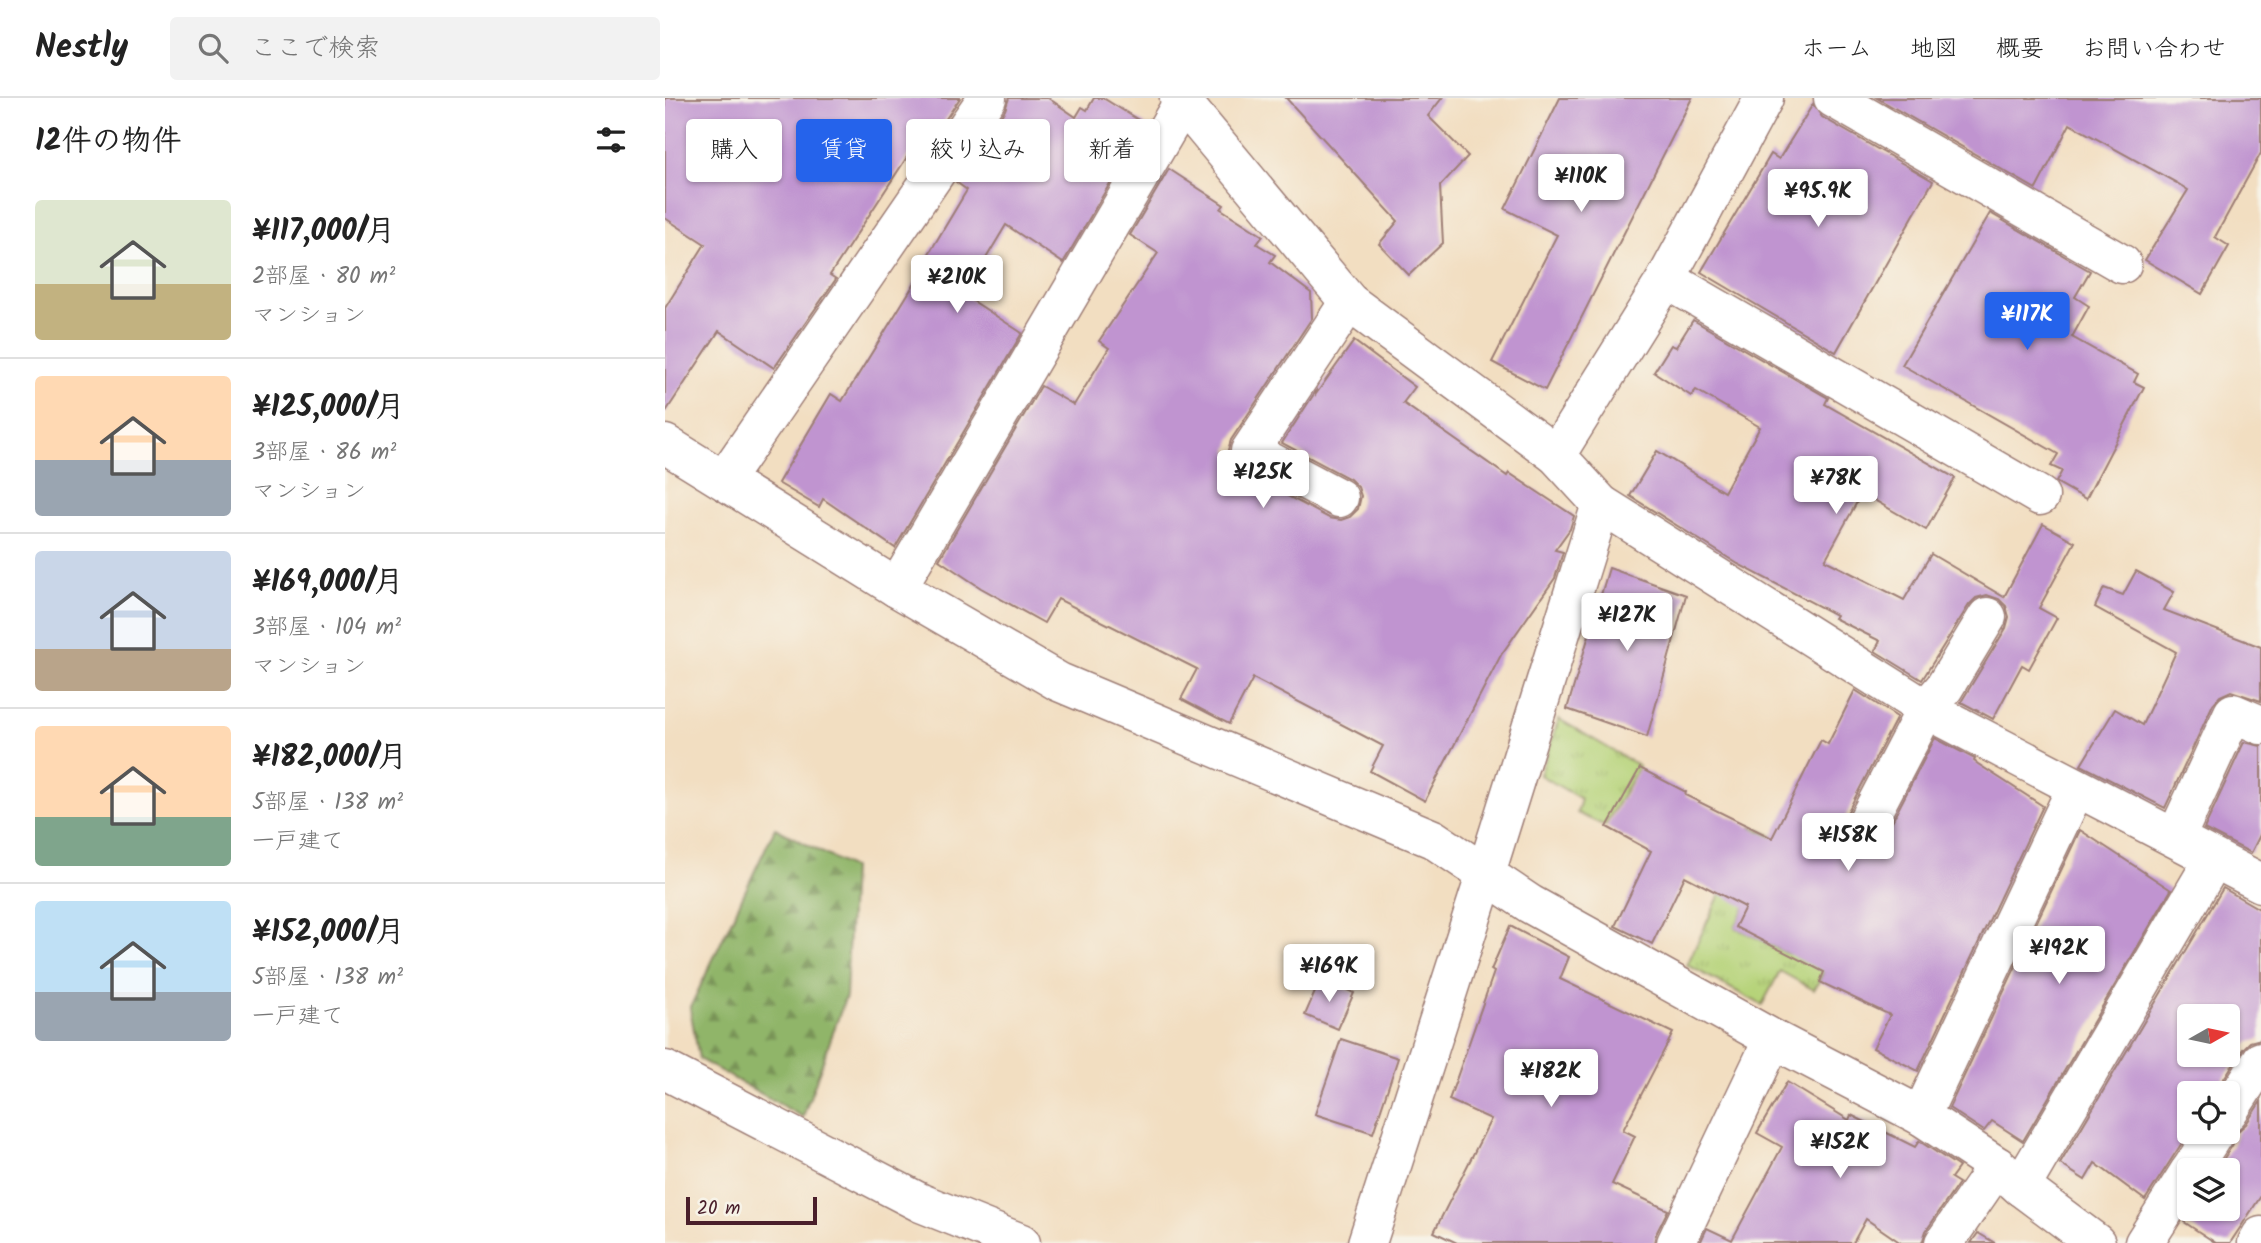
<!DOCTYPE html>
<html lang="ja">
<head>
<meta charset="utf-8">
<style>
	body { margin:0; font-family:Kalam,"Klee One",sans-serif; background:#f2f2f2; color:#222; height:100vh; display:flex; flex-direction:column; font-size:26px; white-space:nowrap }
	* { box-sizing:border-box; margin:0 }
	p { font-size:23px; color:#767676 }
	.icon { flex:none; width:38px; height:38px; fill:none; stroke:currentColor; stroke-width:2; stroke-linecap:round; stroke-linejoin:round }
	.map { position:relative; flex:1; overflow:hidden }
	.drawer { display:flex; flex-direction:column; background:#fff; width:665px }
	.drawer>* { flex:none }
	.guide { position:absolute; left:21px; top:21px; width:665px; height:63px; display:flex; gap:14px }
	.needle { width:46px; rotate:81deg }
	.tools { position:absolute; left:1512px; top:906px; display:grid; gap:14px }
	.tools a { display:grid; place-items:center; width:63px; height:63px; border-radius:7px; background:#fff; box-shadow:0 2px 5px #0004; font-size:35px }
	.scale { position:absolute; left:21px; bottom:18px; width:131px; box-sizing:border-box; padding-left:7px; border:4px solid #4a1f2b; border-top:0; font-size:19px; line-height:24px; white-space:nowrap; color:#4a1f2b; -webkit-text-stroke:5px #f7f3e8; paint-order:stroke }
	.price { position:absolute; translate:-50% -60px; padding:0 16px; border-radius:7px; background:#fff; color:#222; font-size:23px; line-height:46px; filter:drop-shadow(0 2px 4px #0008) }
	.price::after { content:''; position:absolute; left:50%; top:42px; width:21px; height:16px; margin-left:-10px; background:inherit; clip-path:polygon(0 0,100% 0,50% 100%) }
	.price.active { background:#2563eb; color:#fff }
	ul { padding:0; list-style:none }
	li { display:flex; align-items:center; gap:21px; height:175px; padding:0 35px }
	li+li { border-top:2px solid #e0e0e0 }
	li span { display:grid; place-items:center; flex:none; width:196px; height:140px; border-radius:7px; color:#555 }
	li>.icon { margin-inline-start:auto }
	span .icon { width:84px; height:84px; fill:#fffc; stroke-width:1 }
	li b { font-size:30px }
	h2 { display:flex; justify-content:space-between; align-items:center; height:84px; padding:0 35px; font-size:30px }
	.tag { padding:0 24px; border-radius:7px; background:#fff; box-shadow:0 2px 5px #0004; font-size:24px; line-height:63px }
	.tag.active { background:#2563eb; color:#fff }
	header { display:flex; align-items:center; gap:42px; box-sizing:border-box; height:98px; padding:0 35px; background:#fff; border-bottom:2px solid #e0e0e0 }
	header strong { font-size:33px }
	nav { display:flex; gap:38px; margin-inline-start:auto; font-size:24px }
	.search { width:490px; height:63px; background:#f2f2f2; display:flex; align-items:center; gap:18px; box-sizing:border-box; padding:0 24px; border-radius:7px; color:#767676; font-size:26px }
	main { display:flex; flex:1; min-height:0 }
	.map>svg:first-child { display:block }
	.grass { fill:url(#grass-tufts); stroke:#807952; stroke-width:2 }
	.forest { fill:url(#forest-firs); stroke:#6d6a4a; stroke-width:2 }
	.building { fill:#c094d0; fill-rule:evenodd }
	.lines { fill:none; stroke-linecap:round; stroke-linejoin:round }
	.minor-casing { stroke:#9e7e76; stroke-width:41 }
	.minor { stroke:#fff; stroke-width:38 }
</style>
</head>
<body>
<header>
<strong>Nestly</strong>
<div class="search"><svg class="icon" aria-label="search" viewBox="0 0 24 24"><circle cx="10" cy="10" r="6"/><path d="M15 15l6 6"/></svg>ここで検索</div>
<nav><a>ホーム</a><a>地図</a><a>概要</a><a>お問い合わせ</a></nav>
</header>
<main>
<section class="drawer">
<h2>12件の物件<svg class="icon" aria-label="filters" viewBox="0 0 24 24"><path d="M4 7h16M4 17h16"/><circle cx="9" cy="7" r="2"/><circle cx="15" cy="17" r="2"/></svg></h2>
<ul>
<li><span style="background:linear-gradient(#dfe7d0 60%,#c2b280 0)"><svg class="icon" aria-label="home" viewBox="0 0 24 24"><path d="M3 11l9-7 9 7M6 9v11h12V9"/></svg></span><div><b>¥117,000/月</b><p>2部屋 · 80 m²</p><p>マンション</p></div></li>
<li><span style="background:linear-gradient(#ffd9b3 60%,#9aa5b1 0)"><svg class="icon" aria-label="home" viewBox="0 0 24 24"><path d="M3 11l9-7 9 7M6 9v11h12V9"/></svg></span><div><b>¥125,000/月</b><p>3部屋 · 86 m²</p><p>マンション</p></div></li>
<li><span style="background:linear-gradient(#c9d6e8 70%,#b9a48a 0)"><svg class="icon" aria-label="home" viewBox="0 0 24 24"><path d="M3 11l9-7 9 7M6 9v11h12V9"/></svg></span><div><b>¥169,000/月</b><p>3部屋 · 104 m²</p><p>マンション</p></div></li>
<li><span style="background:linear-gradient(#ffd9b3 65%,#7fa58c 0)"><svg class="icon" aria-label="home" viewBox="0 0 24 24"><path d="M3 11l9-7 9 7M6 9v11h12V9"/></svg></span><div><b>¥182,000/月</b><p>5部屋 · 138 m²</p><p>一戸建て</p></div></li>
<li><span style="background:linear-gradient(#bfe0f5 65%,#9aa5b1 0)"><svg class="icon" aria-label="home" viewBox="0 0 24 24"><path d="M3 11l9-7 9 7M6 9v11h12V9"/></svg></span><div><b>¥152,000/月</b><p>5部屋 · 138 m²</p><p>一戸建て</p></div></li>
</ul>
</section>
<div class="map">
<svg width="1596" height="1145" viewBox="0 0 1596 1145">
	<defs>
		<pattern id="grass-tufts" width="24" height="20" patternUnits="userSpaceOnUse" patternTransform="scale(1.75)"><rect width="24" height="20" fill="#b6d379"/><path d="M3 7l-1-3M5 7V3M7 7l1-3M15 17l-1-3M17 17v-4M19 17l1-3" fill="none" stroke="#9eb569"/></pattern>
		<pattern id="forest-firs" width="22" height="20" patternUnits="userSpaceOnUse" patternTransform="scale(1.75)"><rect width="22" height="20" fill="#90b569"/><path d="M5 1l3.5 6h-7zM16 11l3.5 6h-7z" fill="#789357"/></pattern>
	</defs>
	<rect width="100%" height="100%" fill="#f7f3e8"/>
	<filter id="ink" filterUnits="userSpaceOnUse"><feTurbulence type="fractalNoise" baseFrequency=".0143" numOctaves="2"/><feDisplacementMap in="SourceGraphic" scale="14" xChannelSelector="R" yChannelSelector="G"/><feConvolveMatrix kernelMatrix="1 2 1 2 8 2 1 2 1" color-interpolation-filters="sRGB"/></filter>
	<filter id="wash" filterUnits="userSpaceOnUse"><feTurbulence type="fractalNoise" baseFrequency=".00686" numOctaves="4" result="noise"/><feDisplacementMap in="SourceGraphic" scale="28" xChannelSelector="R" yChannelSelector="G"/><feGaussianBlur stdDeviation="1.57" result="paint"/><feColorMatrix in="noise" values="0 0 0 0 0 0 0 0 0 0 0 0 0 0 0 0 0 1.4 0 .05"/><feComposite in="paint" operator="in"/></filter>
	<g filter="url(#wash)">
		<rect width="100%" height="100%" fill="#f2dec1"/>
		<g class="grass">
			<polygon points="894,621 974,668 940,728 912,715 916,701 875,677"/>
			<polygon points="1087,728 1154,761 1103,763 1070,829 1123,856 1156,790 1185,825 1149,892 1115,873 1097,907 1022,867"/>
		</g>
		<polygon class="forest" points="110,730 187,770 181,898 138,1019 34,961 25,910"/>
		<g id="blocks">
			<g class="building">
				<polygon points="0,0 295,0 255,59 246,53 165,177 171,181 109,270 54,233 0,315 0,210 40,146 0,120"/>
				<polygon points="344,0 383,0 411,19 417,9 422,12 429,0 438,0 480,26 398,165 341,127 299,197 357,235 230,450 158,401 154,409 113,385 166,296 177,303 259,170 256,169 302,92 291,84 340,12"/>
				<polygon points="621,0 777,0 763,18 803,58 775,88 778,145 744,177 714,146 733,123"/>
				<polygon points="895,0 1027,0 880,292 827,264 892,137 840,111"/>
				<polygon points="1212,0 1596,0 1596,55 1550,139 1564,148 1537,196 1480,162 1523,92 1512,85 1405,26 1371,91"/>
				<polygon points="1148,6 1157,19 1268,83 1171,254 1036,174 1106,56 1114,61"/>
				<polygon points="504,71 559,107 556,111 598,138 592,146 610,157 605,164 646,195 647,220 566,342 563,352 566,363 574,372 664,420 676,422 685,419 693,411 696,398 693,389 685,381 617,345 651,293 651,296 689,243 750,289 738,305 842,378 844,375 909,418 905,431 890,452 898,454 890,480 836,557 760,703 705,673 718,648 588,580 564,626 516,601 532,571 393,501 379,525 316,490 274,462 376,288 409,307 444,250 434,243 493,155 465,137"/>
				<polygon points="1325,115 1425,173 1410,199 1424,208 1407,239 1473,276 1469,284 1479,289 1421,401 1391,384 1397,373 1386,368 1393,356 1237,267"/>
				<polygon points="1028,222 1163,300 1160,306 1290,380 1261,432 1197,395 1160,462 1239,502 1266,456 1339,499 1378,426 1410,444 1374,510 1392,520 1364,571 1357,567 1328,621 1296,604 1341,530 1344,519 1341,508 1334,501 1322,497 1311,500 1304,507 1257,582 1210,553 1215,543 1169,520 1171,517 1073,466 965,398 992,353 1059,394 1095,329 1031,292 1026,298 989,274 1006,247 1011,249"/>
				<polygon points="944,470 1021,497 982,639 902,611"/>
				<polygon points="1471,473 1509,494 1499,512 1596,549 1596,603 1566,593 1555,598 1548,606 1500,710 1416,667 1450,611 1477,627 1511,554 1430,509 1439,490 1458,497"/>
				<polygon points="1190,592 1232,619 1181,717 1179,728 1182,737 1190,745 1203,748 1212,745 1220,737 1270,640 1310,661 1309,663 1313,666 1378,708 1253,973 1208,950 1225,917 1155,884 1159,874 1070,829 1080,809 1020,778 987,846 950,828 986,753 942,729 975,670 1021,694 1020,697 1107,740 1156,642 1163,646"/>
				<polygon points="1579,644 1596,648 1596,735 1586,755 1539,731"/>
				<polygon points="1415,732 1506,792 1358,1043 1327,1023 1319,1033 1284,1010"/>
				<path d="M1558,790L1596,812V941L1585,944L1578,951L1549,996H1524V1034L1480,1102L1430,1065L1420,1082L1395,1066ZM1524,919H1563V957H1524Z"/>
				<polygon points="845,828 904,859 895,881 1008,935 958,1032 970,1038 947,1086 1003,1112 991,1136 989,1145 792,1145 769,1134 826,1021 784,1002 829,874 826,872"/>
				<polygon points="656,880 689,895 673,931 640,917"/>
				<polygon points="676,941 733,960 708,1035 650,1016"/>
				<polygon points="1122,984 1184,1022 1186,1017 1250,1049 1254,1043 1294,1069 1286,1080 1294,1085 1261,1133 1257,1145 1236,1145 1201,1121 1188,1145 1035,1145 1042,1130 1067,1142 1117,1049 1092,1035"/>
				<polygon points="1596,1003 1596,1098 1565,1145 1551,1145 1519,1124 1526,1111 1563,1111 1563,1073 1551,1073 1568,1046 1572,1034 1581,1026"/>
				<polygon points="1313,1135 1330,1145 1306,1145"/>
			</g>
		</g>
	</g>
	<g filter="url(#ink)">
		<use href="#blocks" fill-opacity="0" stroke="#9e7e76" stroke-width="2"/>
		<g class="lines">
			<g class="minor-casing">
				<g id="minor">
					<polyline points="514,0 684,204 891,357 936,406 1261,611 1596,785"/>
					<polyline points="1168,0 1457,166"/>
					<polyline points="1001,181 1375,398"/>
					<polyline points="0,346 232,490 394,584 768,741 865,806 1108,941 1256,1018 1332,1068 1356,1089 1431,1145"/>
					<polyline points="891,357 1001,181 1099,0"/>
					<polyline points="59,382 322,0"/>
					<polyline points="674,400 585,353 684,204"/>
					<polyline points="232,490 518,4"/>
					<polyline points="1201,726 1261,611 1279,590 1322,519"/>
					<polyline points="1511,739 1568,615 1596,627"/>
					<polyline points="0,972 256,1105 356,1145"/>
					<polyline points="1563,1014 1596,963"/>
					<polyline points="1256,1018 1411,690"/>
					<polyline points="1525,1073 1550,1034"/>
					<polyline points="1356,1089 1549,761"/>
					<polyline points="702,1145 821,775 936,406"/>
					<polyline points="1011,1145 1108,941"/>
					<polyline points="1279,1145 1332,1068"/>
					<polyline points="1479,1145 1524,1074"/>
					<polyline points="1592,1145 1596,1138"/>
				</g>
			</g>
			<use href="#minor" class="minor"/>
		</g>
	</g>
</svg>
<div class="tools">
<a><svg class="needle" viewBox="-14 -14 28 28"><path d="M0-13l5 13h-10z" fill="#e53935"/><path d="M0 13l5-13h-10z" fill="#767676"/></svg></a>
<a><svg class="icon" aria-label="locate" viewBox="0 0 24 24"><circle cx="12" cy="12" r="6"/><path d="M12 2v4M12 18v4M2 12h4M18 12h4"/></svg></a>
<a><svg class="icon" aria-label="layers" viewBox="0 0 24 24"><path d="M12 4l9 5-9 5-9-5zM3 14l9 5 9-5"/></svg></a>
</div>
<div class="scale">20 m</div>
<b class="price" style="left:916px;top:116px">¥110K</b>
<b class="price" style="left:1153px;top:131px">¥95.9K</b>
<b class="price" style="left:292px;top:217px">¥210K</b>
<b class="price active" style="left:1362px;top:254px">¥117K</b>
<b class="price" style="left:598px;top:412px">¥125K</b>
<b class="price" style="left:1171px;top:418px">¥78K</b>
<b class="price" style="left:962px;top:555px">¥127K</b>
<b class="price" style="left:1183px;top:775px">¥158K</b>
<b class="price" style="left:1394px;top:888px">¥192K</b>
<b class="price" style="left:664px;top:906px">¥169K</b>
<b class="price" style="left:886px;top:1011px">¥182K</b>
<b class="price" style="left:1175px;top:1082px">¥152K</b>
<div class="guide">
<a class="tag">購入</a>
<a class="tag active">賃貸</a>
<a class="tag">絞り込み</a>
<a class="tag">新着</a>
</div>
</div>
</main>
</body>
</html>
